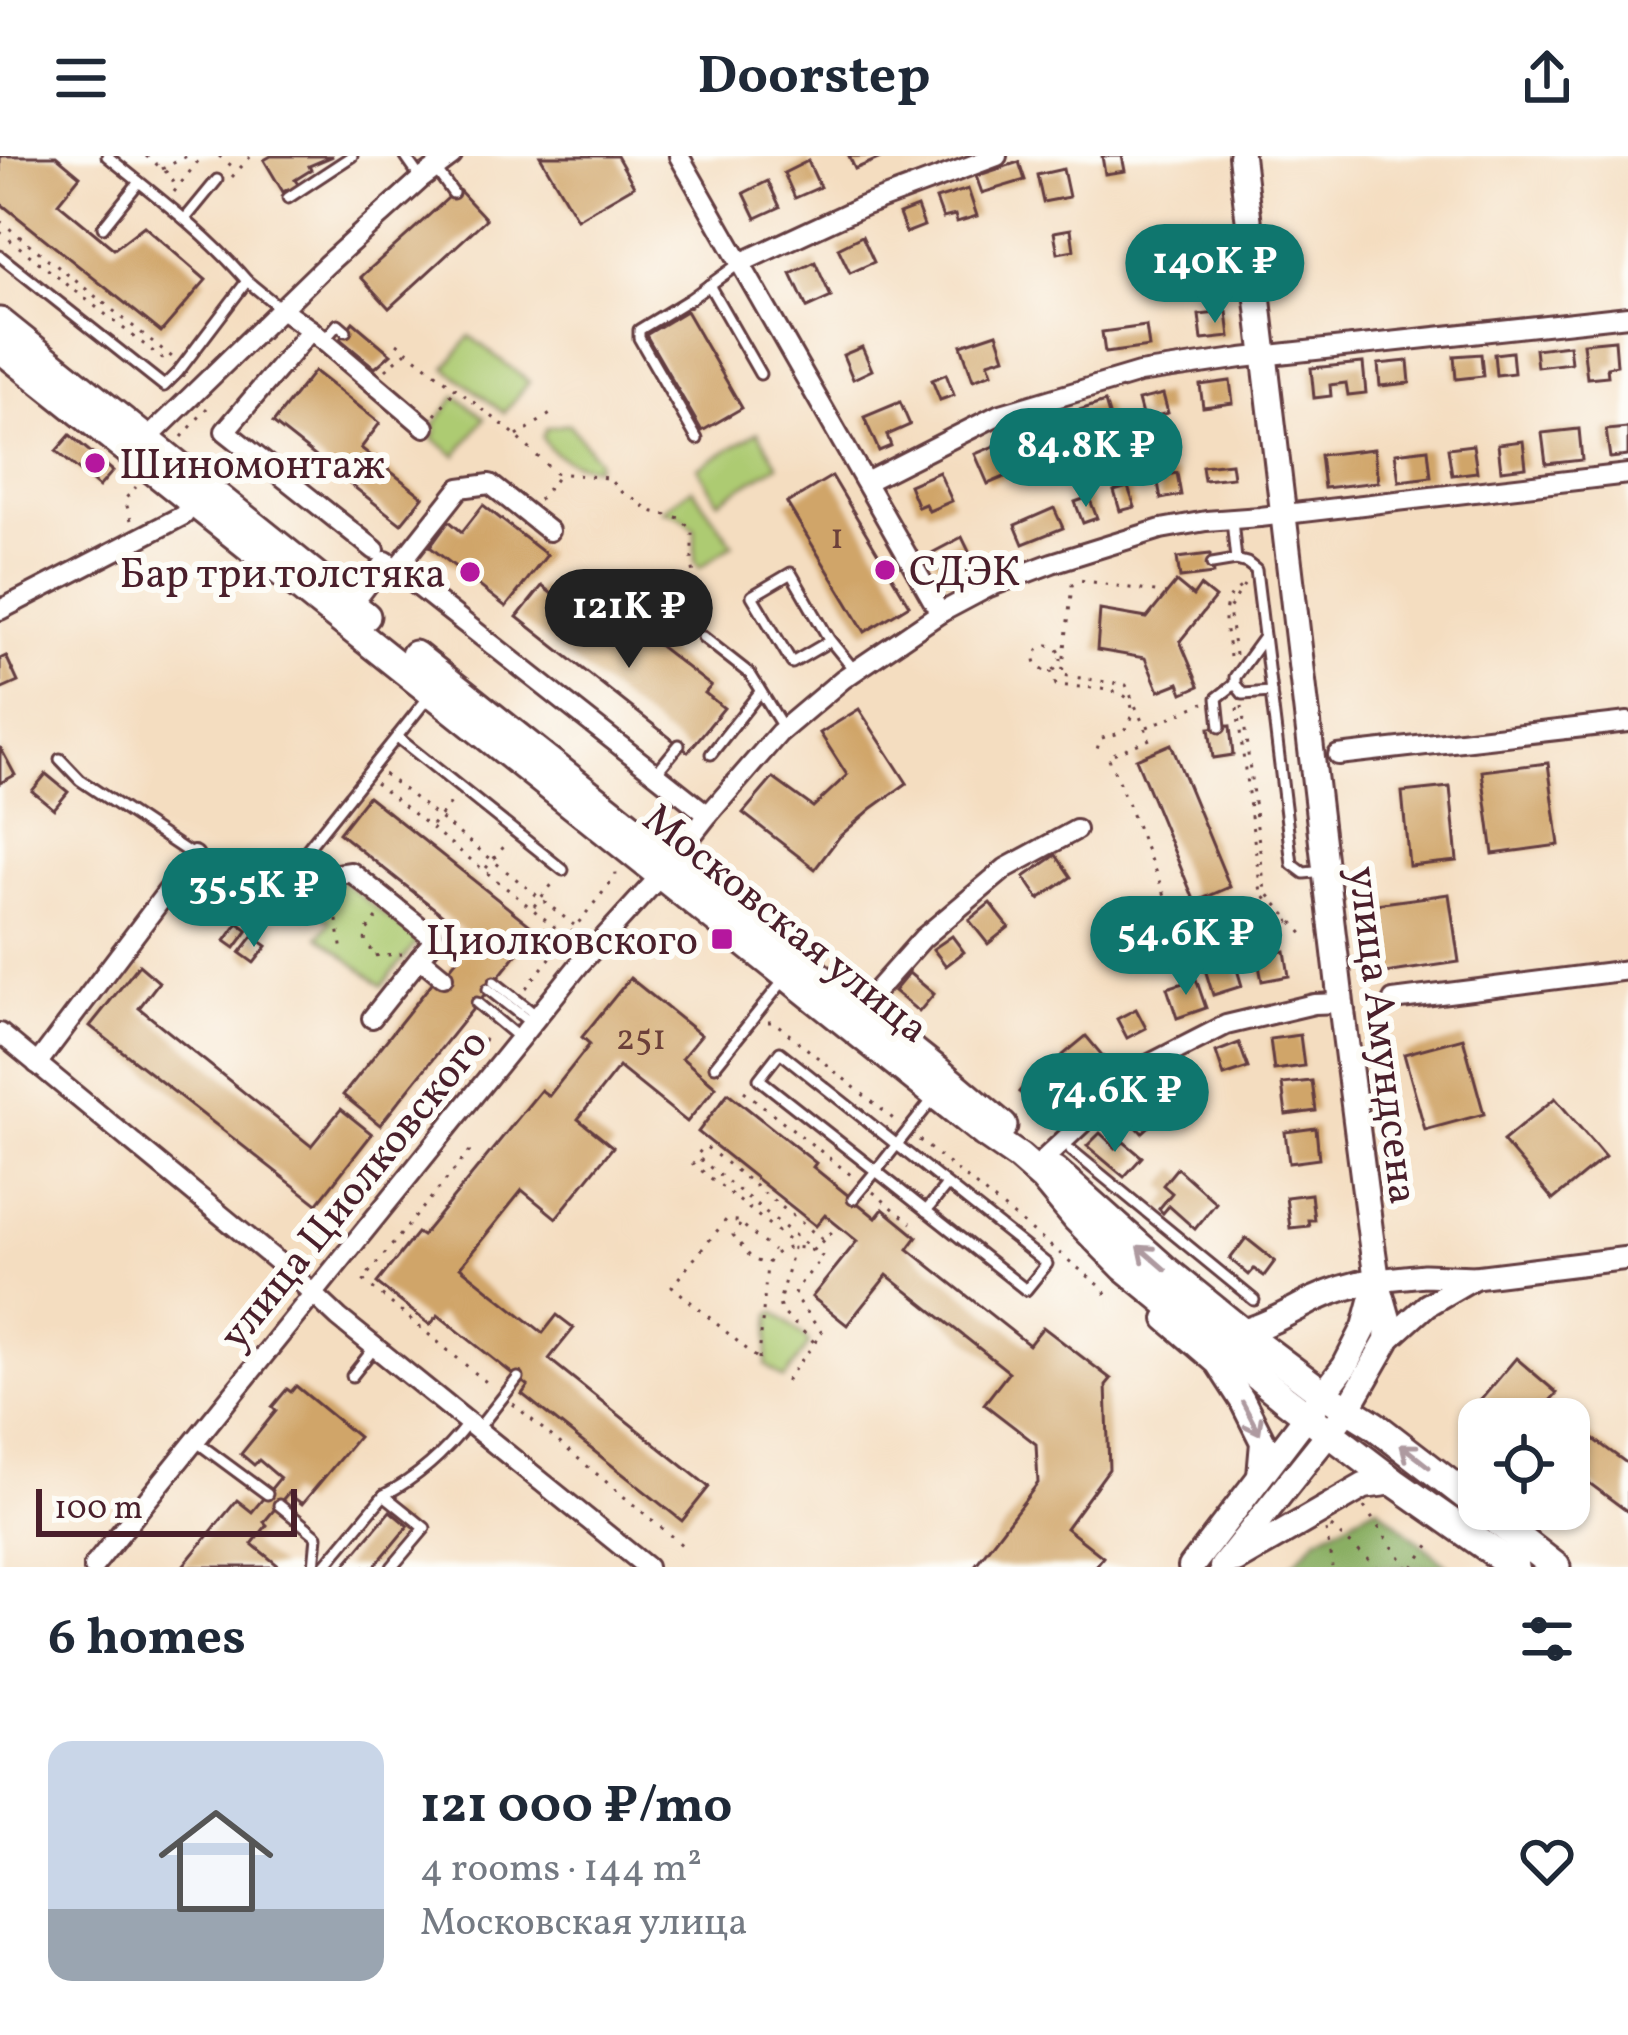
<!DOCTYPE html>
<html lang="en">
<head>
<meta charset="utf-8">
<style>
	body { margin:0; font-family:Vollkorn,serif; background:#f2f2f3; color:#1f2937; height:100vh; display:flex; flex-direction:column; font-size:45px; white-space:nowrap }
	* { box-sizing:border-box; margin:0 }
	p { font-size:39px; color:#747a83 }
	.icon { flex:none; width:66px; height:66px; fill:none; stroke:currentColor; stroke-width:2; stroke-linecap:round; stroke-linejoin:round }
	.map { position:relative; height:1411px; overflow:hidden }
	.drawer { display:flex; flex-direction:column; background:#fff; flex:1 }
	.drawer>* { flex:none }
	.fabs { position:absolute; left:1458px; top:1242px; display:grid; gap:24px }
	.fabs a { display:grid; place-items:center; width:132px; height:132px; border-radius:24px; background:#fff; box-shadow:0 3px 9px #0004; font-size:60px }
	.scale { position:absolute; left:36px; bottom:30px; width:261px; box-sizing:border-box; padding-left:12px; border:6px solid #4a1f2b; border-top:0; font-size:33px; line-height:42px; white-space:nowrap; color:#4a1f2b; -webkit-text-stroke:9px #fdfcf7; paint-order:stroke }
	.price { position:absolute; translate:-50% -102px; padding:0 27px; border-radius:42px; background:#0f766e; color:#fff; font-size:39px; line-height:78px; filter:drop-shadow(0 3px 6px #0008) }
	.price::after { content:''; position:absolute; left:50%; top:72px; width:36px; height:27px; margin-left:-18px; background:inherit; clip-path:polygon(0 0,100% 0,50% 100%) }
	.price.current { background:#222; color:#fff }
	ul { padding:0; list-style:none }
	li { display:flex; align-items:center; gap:36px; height:300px; padding:0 48px }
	li span { display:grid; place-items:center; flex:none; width:336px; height:240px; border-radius:24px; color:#555 }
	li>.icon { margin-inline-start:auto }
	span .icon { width:144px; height:144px; fill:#fffc; stroke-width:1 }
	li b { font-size:51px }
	h2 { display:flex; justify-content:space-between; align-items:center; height:144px; padding:0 48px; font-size:51px }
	header { display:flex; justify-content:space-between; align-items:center; height:156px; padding:0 48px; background:#fff; font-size:54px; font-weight:700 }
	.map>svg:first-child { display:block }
	.green { fill:#adcb72; stroke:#7c754e; stroke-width:3 }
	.forest { fill:#8aaf64; stroke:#6a6748; stroke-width:3 }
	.building { fill:#d0a569 }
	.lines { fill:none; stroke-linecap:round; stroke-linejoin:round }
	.service-casing { stroke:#643c41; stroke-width:15 }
	.minor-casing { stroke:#643c41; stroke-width:24 }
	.tertiary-casing { stroke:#643c41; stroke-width:27 }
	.secondary-casing { stroke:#643c41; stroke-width:30 }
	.primary-casing { stroke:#643c41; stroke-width:33 }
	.path { stroke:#643c41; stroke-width:3; stroke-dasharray:3 9; stroke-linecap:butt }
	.service { stroke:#fff; stroke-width:9 }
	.minor { stroke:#fff; stroke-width:18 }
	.tertiary { stroke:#fff; stroke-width:21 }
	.secondary { stroke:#fff; stroke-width:24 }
	.primary { stroke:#fff; stroke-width:27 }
	.oneway { stroke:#ae9aa0 }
	.poi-dot { fill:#b5179e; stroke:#fdfcf7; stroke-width:4.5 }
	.labels { text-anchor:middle; stroke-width:12; stroke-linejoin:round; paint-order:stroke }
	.number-label { font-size:36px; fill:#6c403a }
	.poi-label { font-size:42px; fill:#4a1f2b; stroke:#fdfcf7; text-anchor:start }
	.street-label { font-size:42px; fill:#4a1f2b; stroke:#fdfcf7 }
</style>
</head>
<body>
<header><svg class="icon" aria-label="menu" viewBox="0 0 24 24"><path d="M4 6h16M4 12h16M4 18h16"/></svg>Doorstep<svg class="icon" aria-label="share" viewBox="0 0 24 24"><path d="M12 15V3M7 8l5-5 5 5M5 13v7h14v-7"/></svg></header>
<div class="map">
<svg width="1628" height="1411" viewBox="0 0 1628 1411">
	<rect width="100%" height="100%" fill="#fdfcf7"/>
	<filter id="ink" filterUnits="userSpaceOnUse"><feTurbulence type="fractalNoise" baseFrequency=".00833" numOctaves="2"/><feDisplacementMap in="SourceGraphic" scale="24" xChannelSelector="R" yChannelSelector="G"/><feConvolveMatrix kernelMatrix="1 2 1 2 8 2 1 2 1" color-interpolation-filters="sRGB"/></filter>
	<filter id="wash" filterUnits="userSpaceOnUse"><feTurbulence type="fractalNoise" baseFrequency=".004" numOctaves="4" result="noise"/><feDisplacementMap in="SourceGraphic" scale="48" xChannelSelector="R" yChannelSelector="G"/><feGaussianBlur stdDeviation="2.7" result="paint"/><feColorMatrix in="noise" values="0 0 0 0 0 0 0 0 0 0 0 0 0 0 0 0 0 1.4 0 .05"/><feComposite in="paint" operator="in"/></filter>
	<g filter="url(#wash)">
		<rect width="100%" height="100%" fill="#f4ddc0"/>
		<g class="green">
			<polygon points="470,180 529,226 504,257 446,212"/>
			<polygon points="456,240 485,262 456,300 432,282 437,275 434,269"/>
			<path d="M569,268L598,304L596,311C573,308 552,302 542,281L547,272Z"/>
			<polygon points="758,276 778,309 718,345 698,312"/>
			<polygon points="692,332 733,388 700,412 695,406 695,373 681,360 662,354"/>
			<polygon points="339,723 418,785 382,830 319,780 330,766 315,754"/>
			<polygon points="775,1156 806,1182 809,1188 784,1223 766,1209 771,1158"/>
		</g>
		<polygon class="forest" points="1377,1350 1449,1411 1290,1411 1317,1382"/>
		<g id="blocks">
			<g class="building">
				<polygon points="0,0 56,0 80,20 58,47 114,93 144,70 206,124 161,176 0,47"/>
				<polygon points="271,0 333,0 309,10 311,14 295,24 300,31 290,37 288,33 283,36 264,4"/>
				<polygon points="540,0 617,0 634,30 577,63"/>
				<polygon points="849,0 885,0 855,13"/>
				<polygon points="1102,0 1122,0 1125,15 1105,18"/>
				<polygon points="808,5 820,31 795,42 784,17"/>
				<polygon points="1019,6 1025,24 982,37 976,20"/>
				<polygon points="1063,13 1069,41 1043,46 1037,19"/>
				<polygon points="768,25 780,51 756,62 744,37"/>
				<polygon points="458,33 486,63 389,152 361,121"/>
				<polygon points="968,33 977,60 957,66 955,59 943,62 936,43"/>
				<polygon points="917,51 924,70 906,77 899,58"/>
				<polygon points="1071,73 1074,94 1058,97 1054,76"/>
				<polygon points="862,80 874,106 850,117 838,92"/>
				<polygon points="1203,86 1206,106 1185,109 1182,89"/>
				<polygon points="815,106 831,141 807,152 791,118"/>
				<polygon points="686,155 742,252 702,275 646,179"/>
				<polygon points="1227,156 1230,181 1202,184 1199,159"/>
				<polygon points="353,166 391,198 375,212 340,183"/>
				<polygon points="1146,170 1149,191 1105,197 1102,176"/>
				<polygon points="997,177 1005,201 988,206 992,217 973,224 961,189"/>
				<polygon points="1615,184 1617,209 1607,211 1608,220 1587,222 1583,187"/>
				<polygon points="1569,189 1571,207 1537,211 1535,193"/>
				<polygon points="862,191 872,214 853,223 843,199"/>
				<polygon points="1512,196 1514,217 1496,219 1494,198"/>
				<polygon points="1481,198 1483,220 1456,223 1454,200"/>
				<polygon points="1408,205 1410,227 1380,230 1378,208"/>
				<polygon points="1363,207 1366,237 1348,239 1346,227 1330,229 1331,240 1314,242 1311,212"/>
				<polygon points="314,215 380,267 361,292 423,341 401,368 273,267"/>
				<polygon points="946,218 954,239 940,244 932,224"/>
				<polygon points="1230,225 1233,247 1203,251 1200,229"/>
				<polygon points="1163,238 1168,257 1143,263 1138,244"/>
				<polygon points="900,246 910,269 887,279 891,290 879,295 864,261"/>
				<polygon points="1105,246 1112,269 1083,278 1076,255"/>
				<polygon points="1064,271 1078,300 1063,307 1050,278"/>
				<polygon points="1628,272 1628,300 1610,302 1606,274"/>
				<polygon points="1579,273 1582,304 1546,308 1542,277"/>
				<polygon points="70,279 113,315 99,331 56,295"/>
				<polygon points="1006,285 1016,310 1005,315 1007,320 988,328 975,298"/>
				<polygon points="1523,285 1526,311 1501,314 1498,288"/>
				<polygon points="1473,289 1477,316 1452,319 1448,292"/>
				<polygon points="1374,293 1378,326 1324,332 1320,299"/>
				<polygon points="1428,293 1431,321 1399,325 1395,297"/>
				<polygon points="1231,307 1233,321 1204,324 1202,310"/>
				<polygon points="939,316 952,345 929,355 925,348 918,351 909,329"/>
				<polygon points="1177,317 1181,339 1161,343 1157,321"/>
				<polygon points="832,320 909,449 865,476 787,347"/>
				<polygon points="1128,331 1135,351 1120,355 1114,335"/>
				<polygon points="1089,341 1097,362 1083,367 1075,346"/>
				<polygon points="483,349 547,399 506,451 430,391 449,365 462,376"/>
				<polygon points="1054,352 1063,372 1023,388 1015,369"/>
				<polygon points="962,381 976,410 946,425 932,397"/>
				<polygon points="1210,398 1213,418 1180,422 1177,402"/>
				<polygon points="1176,426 1193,440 1200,430 1215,442 1180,485 1199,530 1183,537 1179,527 1159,535 1145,502 1097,494 1100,454 1147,462"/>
				<polygon points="542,430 627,497 643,477 711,530 705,537 724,552 688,596 517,461"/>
				<polygon points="6,500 18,526 0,534 0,503"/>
				<polygon points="859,553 907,627 871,653 840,680 815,713 743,657 773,622 813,651 847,619 820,577"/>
				<polygon points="1230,570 1233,599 1213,602 1209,572"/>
				<polygon points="1171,588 1230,731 1195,746 1136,603"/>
				<polygon points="0,591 15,619 0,627"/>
				<polygon points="1548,607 1559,689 1493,698 1482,615"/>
				<polygon points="46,618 68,636 54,653 32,635"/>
				<polygon points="1450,631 1457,705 1409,710 1402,636"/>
				<polygon points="368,640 536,774 380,969 343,939 435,823 439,826 473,783 339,677"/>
				<polygon points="1056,699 1071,721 1039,743 1024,721"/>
				<polygon points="1449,738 1459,806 1378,818 1368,749"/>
				<polygon points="990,747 1009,771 988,788 969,764"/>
				<polygon points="238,767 248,774 235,792 225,785"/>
				<polygon points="253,780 267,790 254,807 240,797"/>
				<polygon points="952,780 964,796 946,810 933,793"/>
				<polygon points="1285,795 1289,820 1262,825 1257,799"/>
				<polygon points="1233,800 1242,830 1213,839 1204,810"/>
				<polygon points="139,809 159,826 139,852 311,990 341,953 372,978 317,1048 90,870"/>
				<polygon points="909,817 934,838 919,856 894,835"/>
				<polygon points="630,822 701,879 682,902 716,931 687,966 619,911 578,963 613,991 556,1062 522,1034 460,1111 543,1177 557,1159 574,1172 549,1203 709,1331 682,1365 522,1238 528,1230 438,1159 430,1169 377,1127 417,1077 422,1080 541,934 549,940 590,888 582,881"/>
				<polygon points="1196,823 1206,852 1177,862 1167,832"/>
				<polygon points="1136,853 1146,872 1127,882 1117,863"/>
				<polygon points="1300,879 1304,910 1274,914 1270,883"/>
				<polygon points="1086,880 1106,904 1082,924 1063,899"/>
				<polygon points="1463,882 1484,958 1425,974 1404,898"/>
				<polygon points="1239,887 1248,912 1224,920 1216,896"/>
				<polygon points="1036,915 1058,932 1041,953 1019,936"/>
				<polygon points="1312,925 1316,955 1286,959 1282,928"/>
				<polygon points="728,937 816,1007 813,1011 876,1062 883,1053 917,1081 908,1093 1029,1189 1043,1171 1111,1223 1106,1229 1109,1313 1066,1372 1103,1401 1095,1411 974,1411 1038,1327 1036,1288 984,1248 1009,1216 887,1119 847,1169 812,1141 857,1085 825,1059 816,1070 698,976"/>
				<polygon points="1144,941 1161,960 1142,977 1125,958"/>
				<polygon points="1555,942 1605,1001 1553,1044 1503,985"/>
				<polygon points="1316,972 1319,1003 1289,1007 1285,976"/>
				<polygon points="1100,977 1116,992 1124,986 1142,1001 1124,1021 1087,990"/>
				<polygon points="1177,1012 1216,1047 1195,1073 1169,1050 1163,1057 1159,1053 1172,1037 1163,1029"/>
				<polygon points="1311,1038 1314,1064 1308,1064 1309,1070 1290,1072 1286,1041"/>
				<polygon points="1246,1082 1275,1105 1264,1120 1254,1113 1249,1119 1230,1103"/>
				<polygon points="1516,1202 1557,1237 1547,1248 1567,1263 1503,1263 1479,1246"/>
				<polygon points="296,1230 358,1281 302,1348 288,1337 264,1366 267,1369 252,1388 280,1411 182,1411 237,1344 252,1356 280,1322 259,1304 254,1309 241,1298 276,1255 272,1251 287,1233 291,1236"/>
				<polygon points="1569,1265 1628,1308 1628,1356 1569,1312"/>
				<polygon points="390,1355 408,1370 374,1411 343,1411"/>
			</g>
		</g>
	</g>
	<g filter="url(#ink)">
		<use href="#blocks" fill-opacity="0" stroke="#643c41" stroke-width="3"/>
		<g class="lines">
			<g class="service-casing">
				<g id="service">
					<path d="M107,0C156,40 206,77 247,125"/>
					<polyline points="405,0 421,23"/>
					<polyline points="435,12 453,37"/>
					<polyline points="288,42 352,0"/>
					<polyline points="185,63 217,24"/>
					<polyline points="103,71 139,26"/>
					<polyline points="0,100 164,230 178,216 247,125 280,152"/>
					<polyline points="709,129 760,218"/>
					<polyline points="325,183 338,168 346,175"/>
					<polyline points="697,283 639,182 639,174 690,143 740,107"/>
					<polyline points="1232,364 1236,404 1247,407 1256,414 1292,708 1304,717 1325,715"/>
					<polyline points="1212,408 1236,404"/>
					<polyline points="703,481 750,518 784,573"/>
					<polyline points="1264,481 1235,521 1235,528 1243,538 1271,536"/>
					<polyline points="830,485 792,507 752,440 791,417 829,483 855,515"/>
					<polyline points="1220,571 1217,542 1235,528"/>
					<polyline points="397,581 563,714"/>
					<polyline points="711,598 760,536"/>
					<polyline points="60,603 80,624 194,700 261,751 431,538"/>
					<polyline points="656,617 679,589"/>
					<polyline points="494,826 537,860"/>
					<polyline points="488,833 531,867"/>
					<polyline points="477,847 519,882"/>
					<polyline points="715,910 784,824"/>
					<polyline points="1071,994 1254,1144"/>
					<polyline points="853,1043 876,1015 1026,1134 1047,1108 780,896 759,923 876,1015 933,943"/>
					<polyline points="926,1055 947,1029"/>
					<polyline points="352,1220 375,1191"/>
					<polyline points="477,1274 518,1222"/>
					<polyline points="194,1284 267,1338"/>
					<path d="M384,1339C417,1322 445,1297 468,1267"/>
					<polyline points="279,1349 317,1380 314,1411"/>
					<polyline points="324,1411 384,1339 425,1372 392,1411"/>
				</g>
			</g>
			<g class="minor-casing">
				<g id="minor">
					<polyline points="679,0 940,457"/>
					<polyline points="740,107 863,50 997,0"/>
					<polyline points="280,152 311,174 225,275 375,394"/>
					<polyline points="311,174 425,271"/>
					<polyline points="139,291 326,109 421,23 452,0"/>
					<polyline points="866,326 998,259 1139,217 1242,202 1628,160"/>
					<polyline points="396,413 460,332 490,328 549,375"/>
					<polyline points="352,449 386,405 708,659"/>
					<polyline points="0,454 184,359 193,339"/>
					<polyline points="1338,599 1628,566"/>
					<polyline points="310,752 337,718 351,716 435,783 372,862"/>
					<polyline points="420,802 443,821"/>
					<polyline points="1393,844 1628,814"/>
					<polyline points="860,853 923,782 1006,712 1076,674"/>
					<polyline points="0,877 290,1116 339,1162 647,1411"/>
					<polyline points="37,908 194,700"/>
					<polyline points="1044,1003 1140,913 1226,869 1314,848 1341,847"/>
					<polyline points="93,1411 579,809 661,719 708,659 779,577 843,523 940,457 989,431 1052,407 1161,373 1206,365 1260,361 1628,318"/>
				</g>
			</g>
			<g class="tertiary-casing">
				<g id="tertiary">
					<polyline points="1377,1124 1424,1119 1475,1121 1628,1102"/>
					<polyline points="1387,1185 1427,1149 1475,1121"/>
				</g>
			</g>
			<g class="secondary-casing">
				<g id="secondary">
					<polyline points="1167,1163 1218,1207 1242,1244 1263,1286 1260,1320"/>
					<path d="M1242,1176C1268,1169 1289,1156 1313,1144C1334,1134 1354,1128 1377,1124"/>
					<polyline points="1236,1404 1364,1330 1394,1326"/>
					<polyline points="1191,1411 1345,1210 1365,1171 1377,1126"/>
					<polyline points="1222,1411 1348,1253 1387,1185 1388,1163 1377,1124 1371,1082 1341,847 1241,0"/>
				</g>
			</g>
			<g class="primary-casing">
				<g id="primary">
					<polyline points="0,166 366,460"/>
					<polyline points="0,192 984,977 1019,1001 1043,1022 1076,1062 1124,1111 1284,1242 1394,1326 1515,1411"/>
					<polyline points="415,499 938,915 1003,970"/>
					<polyline points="1055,1015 1167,1115 1242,1176 1324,1238 1374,1269 1479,1350"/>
					<polyline points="1482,1353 1556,1411"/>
				</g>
			</g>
			<g class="path">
				<polyline points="146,0 170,19 176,31"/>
				<polyline points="219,0 237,14"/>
				<polyline points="162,13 187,0"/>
				<polyline points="232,21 251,0"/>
				<polyline points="174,36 202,0"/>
				<polyline points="0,65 172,201"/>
				<polyline points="0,76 169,208"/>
				<polyline points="397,187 512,276 555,317 608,322 624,339"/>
				<polyline points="386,214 406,196"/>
				<polyline points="435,259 455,234"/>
				<polyline points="517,280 555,255"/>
				<polyline points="182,281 207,252"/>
				<polyline points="633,342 650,355 680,362 692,374 692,406 701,465"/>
				<polyline points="539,344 559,319"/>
				<polyline points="131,364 125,343 136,331"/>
				<polyline points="1167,438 1080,424 1072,429 1062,519 1126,529 1150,583 1108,600 1171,754"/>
				<circle cx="1048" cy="502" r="13"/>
				<polyline points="1235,499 1229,453 1244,429"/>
				<path d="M1230,501C1227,474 1215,444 1244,429"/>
				<path d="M1051,515L1056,529C1072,531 1109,531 1123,539C1138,548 1134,571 1118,577C1113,580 1106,580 1100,583L1096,597"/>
				<polyline points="1242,550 1265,735 1307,782"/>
				<polyline points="1237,552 1261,737 1286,766 1291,765"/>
				<polyline points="1147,571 1204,547"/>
				<polyline points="384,618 574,769"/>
				<polyline points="375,627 561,776"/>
				<polyline points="432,669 453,644"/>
				<polyline points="486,712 507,687"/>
				<polyline points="534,750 555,725"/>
				<polyline points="335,752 342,796"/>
				<polyline points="377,762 366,775 365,786 371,793 372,800 402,798"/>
				<polyline points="526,832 616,720 615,711"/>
				<polyline points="1368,832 1378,837"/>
				<polyline points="768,866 774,866 897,966"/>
				<polyline points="744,935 851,1019"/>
				<polyline points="919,984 1104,1133 1106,1139"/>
				<polyline points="470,995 363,1124 491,1230"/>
				<polyline points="692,1007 792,1087 793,1092 779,1147 781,1155 814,1186"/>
				<polyline points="873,1036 911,1067"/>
				<polyline points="740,1069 733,1079 752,1103 765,1108"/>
				<polyline points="822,1083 705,990 696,1000 813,1094 838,1070"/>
				<polyline points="318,1091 490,877"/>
				<polyline points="756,1201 672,1130 726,1064 738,1065 773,1095"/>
				<path d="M759,1203L767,1109C777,1086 806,1088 823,1101L795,1134L794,1140L822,1177L786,1225"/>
				<polyline points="513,1248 683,1390"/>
				<polyline points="1364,1351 1407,1411"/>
				<polyline points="1331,1371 1377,1411"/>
				<polyline points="1326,1374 1332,1411"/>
				<polyline points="1413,1411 1430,1388"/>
			</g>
			<use href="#service" class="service"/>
			<use href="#minor" class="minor"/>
			<use href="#tertiary" class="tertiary"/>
			<use href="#secondary" class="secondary"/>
			<use href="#primary" class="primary"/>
		</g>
		<defs><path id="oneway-shaft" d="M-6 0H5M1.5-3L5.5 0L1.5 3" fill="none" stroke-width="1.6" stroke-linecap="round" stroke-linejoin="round" transform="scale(3)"/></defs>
		<g class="oneway">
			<use href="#oneway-shaft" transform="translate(1152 1102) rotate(-139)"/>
			<use href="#oneway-shaft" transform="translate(1251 1262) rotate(62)"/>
			<use href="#oneway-shaft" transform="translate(1415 1300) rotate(-142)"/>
		</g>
	</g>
	<g class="poi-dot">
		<circle cx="95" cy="307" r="12"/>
		<circle cx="885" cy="414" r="12"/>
		<circle cx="470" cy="416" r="12"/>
		<rect x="710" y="771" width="24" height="24" rx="6"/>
	</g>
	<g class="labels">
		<g class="number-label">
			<text x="837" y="392">1</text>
			<text x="641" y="893">251</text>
		</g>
		<g class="poi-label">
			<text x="119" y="322">Шиномонтаж</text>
			<text x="909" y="429">СДЭК</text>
			<text x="446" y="431" text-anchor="end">Бар три толстяка</text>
			<text x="698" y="798" text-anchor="end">Циолковского</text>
		</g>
		<g class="street-label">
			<text transform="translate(787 766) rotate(39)" y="15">Московская улица</text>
			<text transform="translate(1385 879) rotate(83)" y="15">улица Амундсена</text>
			<text transform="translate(352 1032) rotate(-51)" y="15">улица Циолковского</text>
		</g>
	</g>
</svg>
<div class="fabs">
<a><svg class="icon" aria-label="locate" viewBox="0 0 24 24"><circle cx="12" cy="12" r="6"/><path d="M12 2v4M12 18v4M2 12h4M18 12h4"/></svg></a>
</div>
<div class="scale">100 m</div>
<b class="price" style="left:1215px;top:170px">140K ₽</b>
<b class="price" style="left:1086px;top:354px">84.8K ₽</b>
<b class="price current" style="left:629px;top:515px">121K ₽</b>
<b class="price" style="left:254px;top:794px">35.5K ₽</b>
<b class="price" style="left:1186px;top:842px">54.6K ₽</b>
<b class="price" style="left:1115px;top:999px">74.6K ₽</b>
</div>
<section class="drawer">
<h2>6 homes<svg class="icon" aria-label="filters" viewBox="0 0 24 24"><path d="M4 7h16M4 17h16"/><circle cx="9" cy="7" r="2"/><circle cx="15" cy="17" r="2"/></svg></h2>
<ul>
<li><span style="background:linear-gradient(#c9d6e8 70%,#9aa5b1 0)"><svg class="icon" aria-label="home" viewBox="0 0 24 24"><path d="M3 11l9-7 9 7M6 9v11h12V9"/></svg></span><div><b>121 000 ₽/mo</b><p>4 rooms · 144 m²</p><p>Московская улица</p></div><svg class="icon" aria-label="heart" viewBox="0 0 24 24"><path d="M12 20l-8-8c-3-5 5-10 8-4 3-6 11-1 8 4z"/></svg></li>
</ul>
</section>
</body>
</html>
